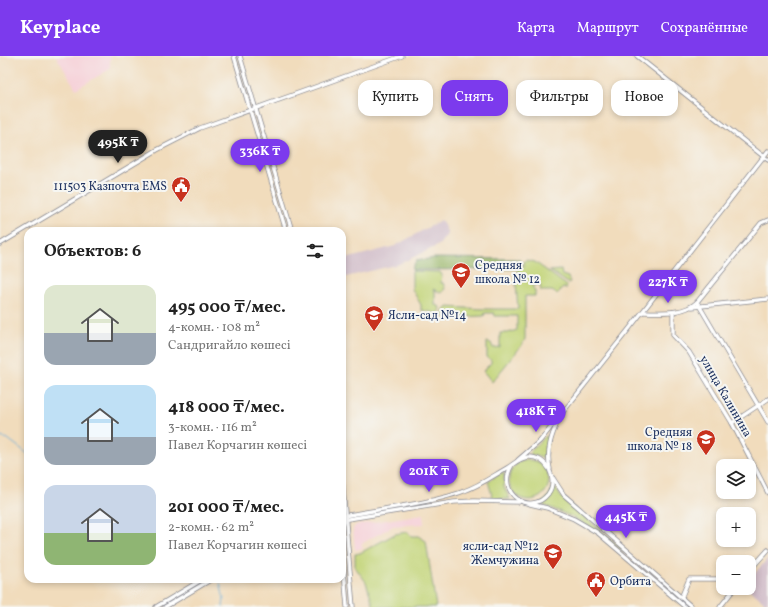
<!DOCTYPE html>
<html lang="ru">
<head>
<meta charset="utf-8">
<style>
	body { margin:0; font-family:Vollkorn,serif; background:#f6f6f6; color:#222; height:100vh; display:flex; flex-direction:column; font-size:15px; white-space:nowrap }
	* { box-sizing:border-box; margin:0 }
	p { font-size:13px; color:#767676 }
	.icon { flex:none; width:22px; height:22px; fill:none; stroke:currentColor; stroke-width:2; stroke-linecap:round; stroke-linejoin:round }
	.map { position:relative; flex:1; overflow:hidden }
	.details { position:absolute; left:24px; top:171px; width:322px; height:356px; display:flex; flex-direction:column; background:#fff; border-radius:12px; box-shadow:0 2px 6px #0003 }
	.details>* { flex:none }
	.banner { position:absolute; left:358px; top:24px; width:350px; height:36px; display:flex; gap:8px }
	.fabs { position:absolute; left:716px; top:403px; display:grid; gap:8px }
	.fabs a { display:grid; place-items:center; width:40px; height:40px; border-radius:8px; background:#fff; box-shadow:0 2px 6px #0003; font-size:20px }
	.price { position:absolute; translate:-50% -34px; padding:0 9px; border-radius:14px; background:#7c3aed; color:#fff; font-size:13px; line-height:26px; filter:drop-shadow(0 1px 2px #0008) }
	.price::after { content:''; position:absolute; left:50%; top:24px; width:12px; height:9px; margin-left:-6px; background:inherit; clip-path:polygon(0 0,100% 0,50% 100%) }
	.price.on { background:#222; color:#fff }
	ul { padding:0; list-style:none }
	li { display:flex; align-items:center; gap:12px; height:100px; padding:0 20px }
	li span { display:grid; place-items:center; flex:none; width:112px; height:80px; border-radius:12px; color:#555 }
	li>.icon { margin-inline-start:auto }
	span .icon { width:48px; height:48px; fill:#fffc; stroke-width:1 }
	li b { font-size:17px }
	h2 { display:flex; justify-content:space-between; align-items:center; height:48px; padding:0 20px; font-size:17px }
	.tag { padding:0 14px; border-radius:12px; background:#fff; box-shadow:0 2px 6px #0003; font-size:14px; line-height:36px }
	.tag.on { background:#7c3aed; color:#fff }
	header { display:flex; align-items:center; gap:24px; box-sizing:border-box; height:56px; padding:0 20px; background:#7c3aed; color:#fff }
	header strong { font-size:19px }
	nav { display:flex; gap:22px; margin-inline-start:auto; font-size:14px }
	.map>svg:first-child { display:block }
	.built { fill:#f6cfd7 }
	.industrial { fill:#d1bdc9 }
	.green { fill:#c2d477; stroke:#6e826a }
	.forest { fill:#99b668; stroke:#5a7263 }
	.lines { fill:none; stroke-linecap:round; stroke-linejoin:round }
	.stream { stroke:#61acda; stroke-width:1 }
	.minor-casing { stroke:#86868d; stroke-width:5 }
	.minor { stroke:#fff; stroke-width:3.5 }
	.labels { text-anchor:middle; stroke-width:4; stroke-linejoin:round; paint-order:stroke }
	.poi-label { font-size:12px; fill:#1b2f5e; stroke:#f6f6f2; text-anchor:end }
	.street-label { font-size:12px; fill:#1b2f5e; stroke:#f6f6f2 }
</style>
</head>
<body>
<header>
<strong>Keyplace</strong>
<nav><a>Карта</a><a>Маршрут</a><a>Сохранённые</a></nav>
</header>
<div class="map">
<svg width="768" height="551" viewBox="0 0 768 551">
	<rect width="100%" height="100%" fill="#f6f6f2"/>
	<filter id="ink" filterUnits="userSpaceOnUse"><feTurbulence type="fractalNoise" baseFrequency=".025" numOctaves="2"/><feDisplacementMap in="SourceGraphic" scale="8" xChannelSelector="R" yChannelSelector="G"/><feConvolveMatrix kernelMatrix="1 2 1 2 8 2 1 2 1" color-interpolation-filters="sRGB"/></filter>
	<filter id="wash" filterUnits="userSpaceOnUse"><feTurbulence type="fractalNoise" baseFrequency=".012" numOctaves="4" result="noise"/><feDisplacementMap in="SourceGraphic" scale="16" xChannelSelector="R" yChannelSelector="G"/><feGaussianBlur stdDeviation="0.9" result="paint"/><feColorMatrix in="noise" values="0 0 0 0 0 0 0 0 0 0 0 0 0 0 0 0 0 1.4 0 .05"/><feComposite in="paint" operator="in"/></filter>
	<g filter="url(#wash)">
		<rect width="100%" height="100%" fill="#f1dcbc"/>
		<g class="built">
			<polygon points="56,0 110,0 110,13 76,33"/>
			<polygon points="423,458 424,468 393,470 361,488 363,492 355,494 353,473 356,469"/>
		</g>
		<g class="industrial">
			<polygon points="441,164 448,177 439,189 399,208 342,222 342,204 395,190"/>
			<polygon points="768,502 768,545 766,547 747,532 749,532 749,524"/>
		</g>
		<g class="green">
			<polygon points="526,204 535,206 566,229 567,232 563,232 557,238 552,235 541,235 540,228 532,230 535,235 535,240 525,240 525,283 522,289 492,326 483,315 491,307 491,304 487,301 487,286 491,287 493,292 500,291 500,277 508,277 517,274 517,260 495,260 494,257 485,257 484,260 460,261 442,260 444,253 446,251 485,253 518,253 516,228 518,211 524,211 524,205"/>
			<polygon points="561,214 562,219 568,221 570,226 568,227 550,215"/>
			<polygon points="412,215 440,216 442,219 441,227 443,227 445,232 443,236 441,237 433,233 435,236 435,249 439,250 440,253 439,258 421,254 421,249 412,233"/>
			<polygon points="546,380 548,382 545,403 530,398 530,396"/>
			<circle cx="529" cy="424" r="20"/>
			<polygon points="503,416 504,416 504,431 510,443 493,443 488,425"/>
			<path d="M555,431L561,441L626,496L625,497C596,473 578,462 543,449L542,447L548,441L552,433Z"/>
			<polygon points="408,476 411,480 418,480 426,485 436,551 374,551 366,526 355,511 355,498 360,497 395,478"/>
		</g>
		<polygon class="forest" points="434,202 519,203 522,207 521,213 412,214 412,212 416,205"/>
		<g class="lines">
			<g class="stream">
				<polyline points="0,381 8,383 28,398"/>
				<polyline points="220,527 224,543 223,551"/>
			</g>
		</g>
	</g>
	<g filter="url(#ink)">
		<g class="lines">
			<g class="minor-casing">
				<g id="minor">
					<polyline points="234,0 286,175"/>
					<polyline points="240,0 292,175"/>
					<polyline points="637,0 768,104"/>
					<polyline points="0,188 157,94 200,72 402,0"/>
					<polyline points="697,246 768,366"/>
					<polyline points="692,251 768,243"/>
					<path d="M643,256C661,256 683,259 697,246L761,167L768,164"/>
					<polyline points="673,256 673,279 689,296 732,367 768,437"/>
					<polyline points="732,367 768,343"/>
					<polyline points="518,404 540,385 629,273 768,95"/>
					<path d="M550,413C546,395 551,380 559,363"/>
					<polyline points="342,421 353,551"/>
					<polyline points="553,422 564,439 692,551"/>
					<polyline points="530,448 547,452 574,463 598,477 685,551"/>
					<path d="M342,460C362,457 382,453 402,450C423,446 444,443 464,435C479,430 493,420 507,412C514,408 519,402 528,401C547,400 559,423 548,438C530,461 495,437 512,409"/>
					<polyline points="342,464 454,446 474,445 519,446"/>
					<polyline points="342,491 347,551"/>
					<polyline points="749,515 768,494"/>
					<polyline points="681,542 689,523 723,523"/>
					<polyline points="156,551 203,523"/>
					<polyline points="165,551 212,523"/>
					<polyline points="720,551 735,532"/>
				</g>
			</g>
			<use href="#minor" class="minor"/>
		</g>
	</g>
	<defs>
		<g id="civic-pin" transform="scale(1)"><path d="M0 17L-7.5 6A9.5 9.5 0 1 1 7.5 6Z" fill="#c8321e" stroke="#f6f6f2"/><path d="M-.6-6.5H3V-4.5H.6V-3L4-1V1h2V6H-6V1h2V-1L-.6-3ZM-1.2 2.5V6h2.4V2.5Z" fill="#fff"/></g>
		<g id="school-pin" transform="scale(1)"><path d="M0 17L-7.5 6A9.5 9.5 0 1 1 7.5 6Z" fill="#c8321e" stroke="#f6f6f2"/><path d="M0-5L7-2L0 1L-7-2ZM-4 1L0 2.5L4 1V4Q0 6-4 4Z" fill="#fff"/></g>
	</defs>
	<g fill-rule="evenodd">
		<use href="#civic-pin" x="181" y="130"/>
		<use href="#school-pin" x="461" y="216"/>
		<use href="#school-pin" x="374" y="259"/>
		<use href="#school-pin" x="706" y="383"/>
		<use href="#school-pin" x="553" y="497"/>
		<use href="#civic-pin" x="596" y="525"/>
	</g>
	<g class="labels">
		<g class="poi-label">
			<text x="167" y="134">111503 Казпочта EMS</text>
			<text x="475" y="213" text-anchor="start">Средняя<tspan x="475" dy="14">школа № 12</tspan></text>
			<text x="388" y="263" text-anchor="start">Ясли-сад №14</text>
			<text x="692" y="380">Средняя<tspan x="692" dy="14">школа № 18</tspan></text>
			<text x="539" y="494">ясли-сад №12<tspan x="539" dy="14">Жемчужина</tspan></text>
			<text x="610" y="529" text-anchor="start">Орбита</text>
		</g>
		<g class="street-label">
			<text transform="translate(726 340) rotate(60)" y="4">улица Калинина</text>
		</g>
	</g>
</svg>
<div class="fabs">
<a><svg class="icon" aria-label="layers" viewBox="0 0 24 24"><path d="M12 4l9 5-9 5-9-5zM3 14l9 5 9-5"/></svg></a>
<a>+</a>
<a>−</a>
</div>
<b class="price on" style="left:118px;top:108px">495K ₸</b>
<b class="price" style="left:260px;top:117px">336K ₸</b>
<b class="price" style="left:668px;top:248px">227K ₸</b>
<b class="price" style="left:536px;top:377px">418K ₸</b>
<b class="price" style="left:429px;top:437px">201K ₸</b>
<b class="price" style="left:626px;top:483px">445K ₸</b>
<div class="banner">
<a class="tag">Купить</a>
<a class="tag on">Снять</a>
<a class="tag">Фильтры</a>
<a class="tag">Новое</a>
</div>
<section class="details">
<h2>Объектов: 6<svg class="icon" aria-label="filters" viewBox="0 0 24 24"><path d="M4 7h16M4 17h16"/><circle cx="9" cy="7" r="2"/><circle cx="15" cy="17" r="2"/></svg></h2>
<ul>
<li><span style="background:linear-gradient(#dfe7d0 60%,#9aa5b1 0)"><svg class="icon" aria-label="home" viewBox="0 0 24 24"><path d="M3 11l9-7 9 7M6 9v11h12V9"/></svg></span><div><b>495 000 ₸/мес.</b><p>4-комн. · 108 m²</p><p>Сандригайло көшесі</p></div></li>
<li><span style="background:linear-gradient(#bfe0f5 65%,#9aa5b1 0)"><svg class="icon" aria-label="home" viewBox="0 0 24 24"><path d="M3 11l9-7 9 7M6 9v11h12V9"/></svg></span><div><b>418 000 ₸/мес.</b><p>3-комн. · 116 m²</p><p>Павел Корчагин көшесі</p></div></li>
<li><span style="background:linear-gradient(#c9d6e8 60%,#8fb573 0)"><svg class="icon" aria-label="home" viewBox="0 0 24 24"><path d="M3 11l9-7 9 7M6 9v11h12V9"/></svg></span><div><b>201 000 ₸/мес.</b><p>2-комн. · 62 m²</p><p>Павел Корчагин көшесі</p></div></li>
</ul>
</section>
</div>
</body>
</html>
